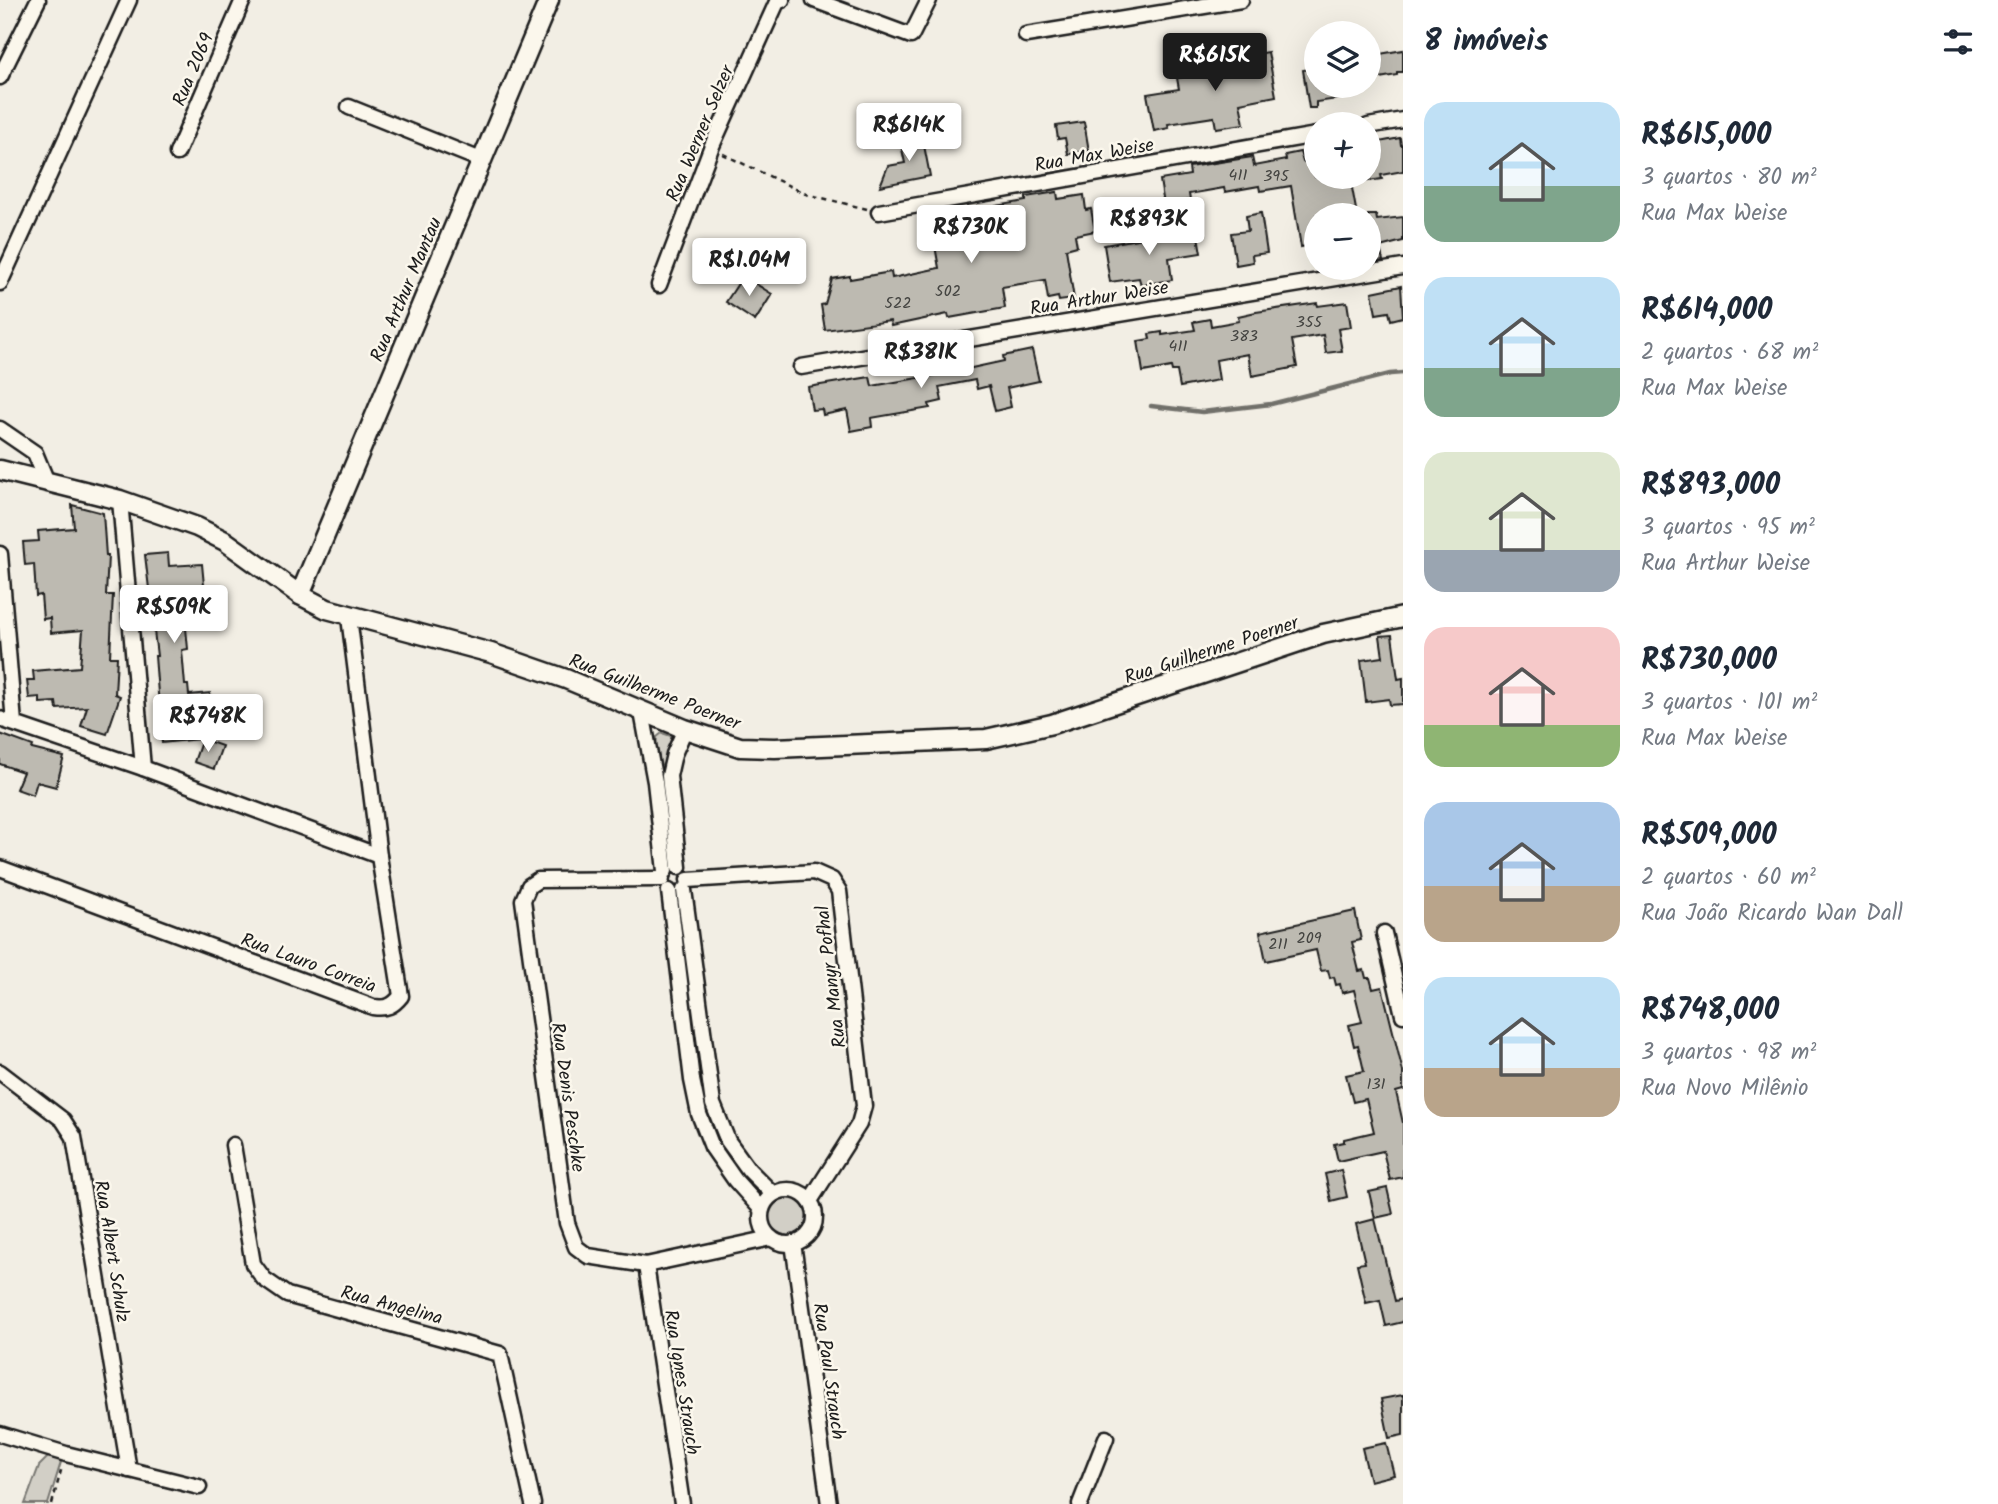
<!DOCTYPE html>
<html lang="pt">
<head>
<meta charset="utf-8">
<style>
	body { margin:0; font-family:Kalam,sans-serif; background:#f6f6f7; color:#1f2937; height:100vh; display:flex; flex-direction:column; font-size:26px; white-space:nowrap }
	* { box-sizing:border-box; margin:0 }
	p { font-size:23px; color:#747a83 }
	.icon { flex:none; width:38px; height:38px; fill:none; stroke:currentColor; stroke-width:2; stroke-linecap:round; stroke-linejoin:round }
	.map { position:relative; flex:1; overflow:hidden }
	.panel { display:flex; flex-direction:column; background:#fff; width:595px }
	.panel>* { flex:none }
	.fabs { position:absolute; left:1304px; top:21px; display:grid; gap:14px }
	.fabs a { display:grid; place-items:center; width:77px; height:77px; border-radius:50%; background:#fff; box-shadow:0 7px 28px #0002; font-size:35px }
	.price { position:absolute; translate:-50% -60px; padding:0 16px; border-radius:7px; background:#fff; color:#222; font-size:23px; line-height:46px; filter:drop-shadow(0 2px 4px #0008) }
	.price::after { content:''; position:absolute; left:50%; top:42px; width:21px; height:16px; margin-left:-10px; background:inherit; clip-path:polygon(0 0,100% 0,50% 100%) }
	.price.selected { background:#1c1c1c; color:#fff }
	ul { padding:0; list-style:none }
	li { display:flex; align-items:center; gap:21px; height:175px; padding:0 21px }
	li span { display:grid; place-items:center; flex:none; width:196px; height:140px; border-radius:21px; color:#555 }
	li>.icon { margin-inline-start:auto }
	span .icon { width:84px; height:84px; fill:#fffc; stroke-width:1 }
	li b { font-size:30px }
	h2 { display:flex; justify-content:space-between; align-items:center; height:84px; padding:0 21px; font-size:30px }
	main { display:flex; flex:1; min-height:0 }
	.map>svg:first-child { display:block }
	.green { fill:#d2cfc6; stroke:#777671; stroke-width:2 }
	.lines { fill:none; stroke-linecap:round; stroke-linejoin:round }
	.stream { stroke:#716f6b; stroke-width:4.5 }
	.building { fill:#bdbab1; stroke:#1c1c1c; stroke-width:2 }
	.minor-casing { stroke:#1c1c1c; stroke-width:19 }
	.tertiary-casing { stroke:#1c1c1c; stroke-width:23 }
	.path { stroke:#1c1c1c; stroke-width:2.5; stroke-dasharray:5 5; stroke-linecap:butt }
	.minor { stroke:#fbf7ec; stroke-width:14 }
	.tertiary { stroke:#fbf7ec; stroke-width:18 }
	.labels { text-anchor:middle; stroke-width:5; stroke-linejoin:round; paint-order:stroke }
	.number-label { font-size:16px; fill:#444441 }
	.street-label { font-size:19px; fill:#1c1c1c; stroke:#fbf7ec }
</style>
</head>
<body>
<main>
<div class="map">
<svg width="1403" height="1504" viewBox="0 0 1403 1504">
	<rect width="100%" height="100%" fill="#f2eee4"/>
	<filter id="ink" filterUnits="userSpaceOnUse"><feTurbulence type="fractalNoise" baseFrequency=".0143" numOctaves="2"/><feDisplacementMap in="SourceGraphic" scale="14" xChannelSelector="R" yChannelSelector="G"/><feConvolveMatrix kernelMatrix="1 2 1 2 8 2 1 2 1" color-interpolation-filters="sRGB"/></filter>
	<g filter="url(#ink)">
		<g class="green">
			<path d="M662,733L671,736C672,748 663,760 662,773C661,800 669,830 673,856L671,857L655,753L657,737Z"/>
			<polygon points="678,898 680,899 706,1096 758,1188 753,1192 721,1148 700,1098 675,899"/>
			<circle cx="788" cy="1217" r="22"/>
			<polygon points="49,1456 62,1459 48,1504 25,1504 39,1466"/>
		</g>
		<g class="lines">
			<polyline class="stream" points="1151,406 1202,412 1271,404 1390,374 1403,373"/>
		</g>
		<g class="building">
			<polygon points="1403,50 1403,72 1397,72 1397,75 1368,80 1368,56"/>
			<polygon points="1268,52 1276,96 1240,103 1244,124 1216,128 1214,117 1168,124 1169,128 1154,131 1147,94 1179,89 1177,78 1209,73 1207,63"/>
			<polygon points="1316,68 1316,86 1336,86 1338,99 1316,102 1316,108 1309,108 1303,70"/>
			<polygon points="1084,122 1089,151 1068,154 1065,138 1058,139 1056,126"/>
			<polygon points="922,135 930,176 880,186 888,166 905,163 900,140"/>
			<polygon points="1400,138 1401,145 1403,145 1403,171 1381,175 1382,179 1368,181 1368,149 1380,147 1379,142"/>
			<polygon points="1300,152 1303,162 1312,161 1315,177 1350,177 1357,215 1316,215 1316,244 1301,247 1291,186 1260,191 1259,186 1225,192 1224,188 1189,194 1190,200 1164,205 1160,180 1190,175 1189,167 1252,157 1254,166 1286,160 1285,155"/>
			<polygon points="1057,192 1058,199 1084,195 1086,210 1091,209 1095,231 1075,235 1077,246 1066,249 1074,299 1059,301 1058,297 1048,299 1045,280 1002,287 1005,308 949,318 948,314 891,326 890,321 825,330 821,305 825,304 832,279 850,276 850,279 891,272 892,278 939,268 930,218 996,210 996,206 1026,201 1026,197"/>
			<polygon points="1261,213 1267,253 1252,255 1253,262 1236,265 1231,233 1248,231 1246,216"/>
			<polygon points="1368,215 1376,215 1377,220 1403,217 1403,241 1380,247 1383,261 1368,263"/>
			<polygon points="1193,229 1194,236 1198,236 1201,253 1169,258 1172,280 1141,285 1139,278 1110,282 1104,245"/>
			<polygon points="743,276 772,294 755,321 726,302"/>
			<polygon points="1401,286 1403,317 1391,320 1389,312 1376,314 1372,292"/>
			<polygon points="1347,302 1351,327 1338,329 1342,351 1326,353 1323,335 1292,340 1297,367 1252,376 1248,354 1216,360 1219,380 1180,387 1177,371 1172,371 1171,367 1143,372 1138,341 1150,339 1149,334 1162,332 1162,335 1195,330 1193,322 1210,319 1211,326 1239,321 1238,316 1256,312 1317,303 1318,306"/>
			<polygon points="1032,350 1039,381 1007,388 1011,407 995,411 989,386 977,389 975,380 939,387 942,401 929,404 930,408 871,418 872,427 851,431 847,410 823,415 822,409 812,410 808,387 870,377 872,386 941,374 939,365 966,360 967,369 1004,361 1003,356"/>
			<polygon points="72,505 103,513 106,556 108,556 106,595 113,595 110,657 117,657 115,694 120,696 107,734 81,726 87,707 57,709 56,702 40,703 40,697 29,698 27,680 34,680 33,671 80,667 83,630 51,633 50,618 43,619 41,595 36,596 34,564 25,565 23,542 39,541 38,531 74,528"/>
			<polygon points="168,553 169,566 202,564 205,596 183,597 188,649 182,650 185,685 188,685 189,695 210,693 212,712 195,714 198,739 162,743 155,656 157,656 145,555"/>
			<polygon points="1392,635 1398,679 1403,678 1403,704 1390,705 1389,699 1366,702 1361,660 1383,657 1380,636"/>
			<polygon points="0,734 33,746 32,749 64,757 56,787 37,782 33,795 16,789 23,772 0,764"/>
			<polygon points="202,739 222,746 214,769 194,762"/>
			<polygon points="1355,911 1361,940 1352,942 1359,971 1364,970 1366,978 1370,978 1373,989 1382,987 1403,1072 1403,1090 1396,1092 1403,1123 1403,1177 1390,1180 1383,1151 1338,1161 1334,1144 1344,1142 1344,1139 1374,1132 1366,1099 1353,1102 1346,1075 1364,1071 1358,1045 1354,1046 1349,1025 1362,1022 1354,990 1342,993 1340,984 1336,985 1334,977 1330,978 1328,970 1321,971 1316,950 1266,961 1260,932"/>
			<polygon points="1341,1170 1347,1197 1331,1201 1325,1174"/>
			<polygon points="1387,1188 1393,1214 1375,1218 1369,1192"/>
			<polygon points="1375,1219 1395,1301 1403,1299 1403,1322 1386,1326 1380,1300 1366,1303 1357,1264 1365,1263 1356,1224"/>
			<polygon points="1403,1395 1403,1435 1389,1438 1381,1399"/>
			<polygon points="1386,1443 1394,1475 1370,1481 1362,1448"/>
		</g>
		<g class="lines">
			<g class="minor-casing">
				<g id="minor">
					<polyline points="814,0 911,36 929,0"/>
					<polyline points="1026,35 1241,0"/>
					<polyline points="0,77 38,0"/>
					<polyline points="349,107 481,160"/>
					<polyline points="1368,126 1403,120"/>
					<polyline points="177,153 243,0"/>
					<polyline points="879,212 1316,135"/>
					<polyline points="0,283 129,0"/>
					<polyline points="659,285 711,148 777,2 782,0"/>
					<polyline points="801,367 1403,267"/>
					<polyline points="0,429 35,453 47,482"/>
					<polyline points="120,500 143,768"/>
					<polyline points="0,554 14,723"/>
					<polyline points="642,712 655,782 665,871"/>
					<polyline points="0,719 143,768 379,856"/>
					<polyline points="679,867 669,776 674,754 685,729"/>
					<path d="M0,868L373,1007C387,1009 393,1006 401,996L379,856L349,617"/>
					<polyline points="662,879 538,880 529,886 523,900 567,1223 576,1247 588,1256 646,1265 771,1238"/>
					<polyline points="688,880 814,872 832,880 839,891 864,1106 859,1124 810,1201"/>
					<polyline points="684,890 713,1104 728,1141 749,1170 773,1194"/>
					<polyline points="669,891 692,1080 699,1114 712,1147 735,1180 761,1209"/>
					<polyline points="1384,933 1403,1015"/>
					<polyline points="0,1072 63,1120 74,1137 129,1470"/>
					<polyline points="233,1145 253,1264 264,1279 287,1295 500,1354 533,1504"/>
					<circle cx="788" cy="1217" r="27"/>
					<polyline points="793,1243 829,1504"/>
					<polyline points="646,1265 682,1504"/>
					<polyline points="0,1434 66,1454 199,1487"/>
					<polyline points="1080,1504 1106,1438"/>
				</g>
			</g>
			<g class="tertiary-casing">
				<g id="tertiary">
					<polyline points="0,470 120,500 197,527 225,541 300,595 327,609 491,653 566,679 685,729 740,747 775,748 986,739 1052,724 1323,634 1403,617"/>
					<polyline points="300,595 549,0"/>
				</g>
			</g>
			<g class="path">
				<polyline points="723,154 806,194 867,209"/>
				<polyline points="52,1504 62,1467"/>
			</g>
			<use href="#minor" class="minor"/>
			<use href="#tertiary" class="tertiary"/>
		</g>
	</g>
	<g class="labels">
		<g class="number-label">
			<text x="1238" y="180">411</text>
			<text x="1276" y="181">395</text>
			<text x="948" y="296">502</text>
			<text x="898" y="308">522</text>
			<text x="1309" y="327">355</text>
			<text x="1244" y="341">383</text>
			<text x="1178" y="351">411</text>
			<text x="1309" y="943">209</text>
			<text x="1278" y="949">211</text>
			<text x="1376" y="1089">131</text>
		</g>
		<g class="street-label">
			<text transform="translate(192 69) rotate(-67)" y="7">Rua 2069</text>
			<text transform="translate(699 133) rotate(-67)" y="7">Rua Werner Selzer</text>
			<text transform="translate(1094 154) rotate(-10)" y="7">Rua Max Weise</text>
			<text transform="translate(405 289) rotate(-67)" y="7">Rua Arthur Mantau</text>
			<text transform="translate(1099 297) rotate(-9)" y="7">Rua Arthur Weise</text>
			<text transform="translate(1211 649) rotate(-18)" y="7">Rua Guilherme Poerner</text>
			<text transform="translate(655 691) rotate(21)" y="7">Rua Guilherme Poerner</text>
			<text transform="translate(309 962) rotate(20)" y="7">Rua Lauro Correia</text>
			<text transform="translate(830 977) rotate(-97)" y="7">Rua Manyr Pofhal</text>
			<text transform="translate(569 1097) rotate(82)" y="7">Rua Denis Peschke</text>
			<text transform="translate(113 1251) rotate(81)" y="7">Rua Albert Schulz</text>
			<text transform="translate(392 1304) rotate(15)" y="7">Rua Angelina</text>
			<text transform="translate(830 1371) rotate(82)" y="7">Rua Paul Strauch</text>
			<text transform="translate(683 1382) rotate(81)" y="7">Rua Ignes Strauch</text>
		</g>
	</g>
</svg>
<div class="fabs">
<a><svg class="icon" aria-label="layers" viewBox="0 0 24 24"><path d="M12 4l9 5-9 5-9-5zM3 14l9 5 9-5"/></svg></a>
<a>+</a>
<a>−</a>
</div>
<b class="price selected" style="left:1215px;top:93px">R$615K</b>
<b class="price" style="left:909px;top:163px">R$614K</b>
<b class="price" style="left:1149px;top:257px">R$893K</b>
<b class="price" style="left:971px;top:265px">R$730K</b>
<b class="price" style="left:749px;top:298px">R$1.04M</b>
<b class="price" style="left:921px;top:390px">R$381K</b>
<b class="price" style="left:174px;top:645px">R$509K</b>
<b class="price" style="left:208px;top:754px">R$748K</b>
</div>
<section class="panel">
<h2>8 imóveis<svg class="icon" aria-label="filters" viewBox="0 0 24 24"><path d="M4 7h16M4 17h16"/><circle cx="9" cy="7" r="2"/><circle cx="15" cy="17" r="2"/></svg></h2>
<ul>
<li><span style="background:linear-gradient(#bfe0f5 60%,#7fa58c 0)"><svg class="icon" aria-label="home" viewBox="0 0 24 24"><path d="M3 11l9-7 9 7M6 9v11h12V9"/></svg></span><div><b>R$615,000</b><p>3 quartos · 80 m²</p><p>Rua Max Weise</p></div></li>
<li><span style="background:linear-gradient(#bfe0f5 65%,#7fa58c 0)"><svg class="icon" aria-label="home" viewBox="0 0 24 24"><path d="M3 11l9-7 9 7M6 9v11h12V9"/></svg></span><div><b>R$614,000</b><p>2 quartos · 68 m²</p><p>Rua Max Weise</p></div></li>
<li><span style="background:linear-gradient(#dfe7d0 70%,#9aa5b1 0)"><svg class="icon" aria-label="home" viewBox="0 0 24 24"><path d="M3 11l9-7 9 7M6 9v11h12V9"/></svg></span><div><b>R$893,000</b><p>3 quartos · 95 m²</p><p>Rua Arthur Weise</p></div></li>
<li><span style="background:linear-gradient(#f6c9c9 70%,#8fb573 0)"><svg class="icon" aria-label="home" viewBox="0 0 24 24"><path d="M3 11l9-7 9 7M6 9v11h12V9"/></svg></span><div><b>R$730,000</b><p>3 quartos · 101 m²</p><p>Rua Max Weise</p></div></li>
<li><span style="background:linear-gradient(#a9c7e8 60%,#b9a48a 0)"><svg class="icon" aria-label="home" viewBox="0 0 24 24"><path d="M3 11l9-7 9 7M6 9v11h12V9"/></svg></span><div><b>R$509,000</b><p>2 quartos · 60 m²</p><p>Rua João Ricardo Wan Dall</p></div></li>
<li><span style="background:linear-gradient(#bfe0f5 65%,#b9a48a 0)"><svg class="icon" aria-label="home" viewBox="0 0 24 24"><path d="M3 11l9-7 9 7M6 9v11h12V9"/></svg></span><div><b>R$748,000</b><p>3 quartos · 98 m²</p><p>Rua Novo Milênio</p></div></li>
</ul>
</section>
</main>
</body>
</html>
